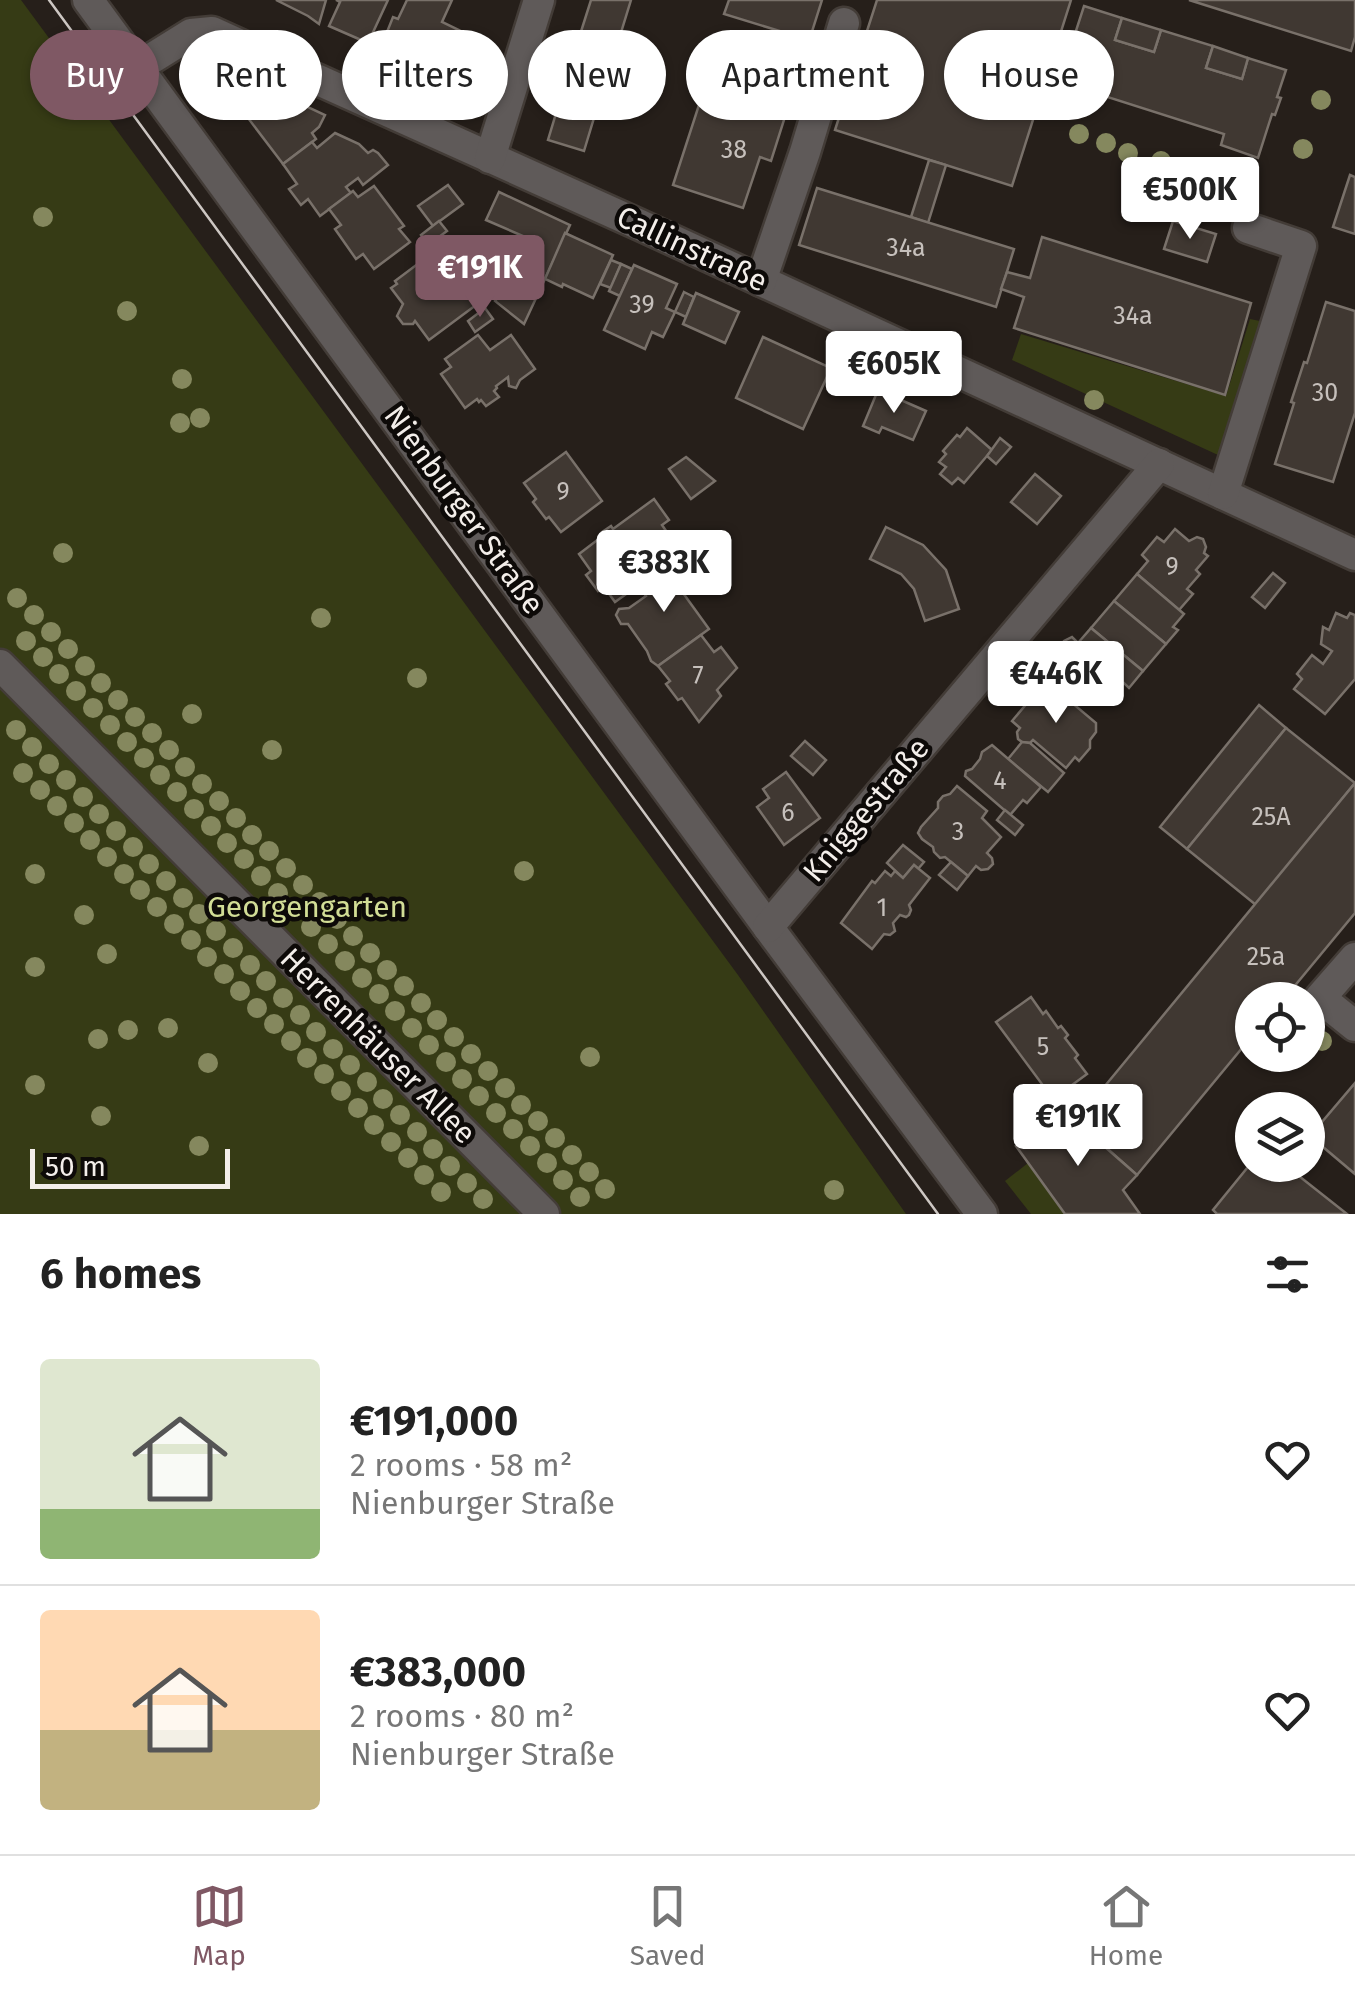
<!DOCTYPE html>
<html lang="en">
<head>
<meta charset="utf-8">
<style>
	body { margin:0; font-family:"Fira Sans",sans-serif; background:#f2f2f2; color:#222; height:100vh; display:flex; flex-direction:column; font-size:38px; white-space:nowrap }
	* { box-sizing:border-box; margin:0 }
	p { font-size:32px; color:#767676 }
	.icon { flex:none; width:55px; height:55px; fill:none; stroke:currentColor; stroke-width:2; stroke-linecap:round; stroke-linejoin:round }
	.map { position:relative; height:1214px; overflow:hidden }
	.details { display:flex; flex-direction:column; background:#fff; flex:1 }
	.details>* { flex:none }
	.banner { position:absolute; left:30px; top:30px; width:1295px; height:90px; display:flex; gap:20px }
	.controls { position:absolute; left:1235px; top:982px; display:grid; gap:20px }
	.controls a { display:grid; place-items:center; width:90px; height:90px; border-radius:50%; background:#fff; box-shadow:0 2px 8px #0004; font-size:50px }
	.scale { position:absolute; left:30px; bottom:25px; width:200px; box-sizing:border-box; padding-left:10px; border:5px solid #f3eeea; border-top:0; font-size:28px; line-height:35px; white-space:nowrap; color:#f3eeea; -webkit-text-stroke:8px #0d0a08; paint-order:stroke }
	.price { position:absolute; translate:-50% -85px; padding:0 22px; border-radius:10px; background:#fff; color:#222; font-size:32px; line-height:65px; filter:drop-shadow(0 2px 5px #0008) }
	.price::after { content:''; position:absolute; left:50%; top:60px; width:30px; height:22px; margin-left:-15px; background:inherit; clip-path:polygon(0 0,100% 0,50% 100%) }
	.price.on { background:#7f5864; color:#fff }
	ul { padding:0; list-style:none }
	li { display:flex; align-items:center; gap:30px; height:250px; padding:0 40px }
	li+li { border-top:2px solid #e0e0e0 }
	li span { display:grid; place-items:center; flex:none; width:280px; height:200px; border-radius:10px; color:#555 }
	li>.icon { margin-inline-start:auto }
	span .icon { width:120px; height:120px; fill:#fffc; stroke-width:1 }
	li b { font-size:42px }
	h2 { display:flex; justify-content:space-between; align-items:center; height:120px; padding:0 40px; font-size:42px }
	.chip { padding:0 35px; border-radius:45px; background:#fff; box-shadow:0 2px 8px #0004; font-size:35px; line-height:90px }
	.chip.on { background:#7f5864; color:#fff }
	.menu { display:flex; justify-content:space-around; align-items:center; height:140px; border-top:2px solid #e0e0e0; background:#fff; font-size:28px; color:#767676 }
	.menu a { display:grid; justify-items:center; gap:5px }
	.menu .on { color:#7f5864 }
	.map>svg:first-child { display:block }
	.green { fill:#363b15 }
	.building { fill:#403832; stroke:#79716a; stroke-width:2.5 }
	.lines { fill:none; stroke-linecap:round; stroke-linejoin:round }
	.minor-casing { stroke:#433c37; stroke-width:35 }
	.minor { stroke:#5f5a59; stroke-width:30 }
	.tram { stroke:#cdc7c3; stroke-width:2.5 }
	.tree { fill:#85885e }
	.labels { text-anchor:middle; stroke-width:9; stroke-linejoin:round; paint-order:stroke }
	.number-label { font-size:25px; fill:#c6c0bc }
	.street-label { font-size:30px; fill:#f3eeea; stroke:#0d0a08 }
	.park-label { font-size:30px; fill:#d2dd96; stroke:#0d0a08 }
</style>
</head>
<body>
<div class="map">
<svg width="1355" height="1214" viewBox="0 0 1355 1214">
	<rect width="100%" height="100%" fill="#261f1a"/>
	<g class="green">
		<polygon points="0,0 21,0 738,975 906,1214 0,1214"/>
		<polygon points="1250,319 1260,321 1218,455 1012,360 1021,334 1226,396"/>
		<polygon points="1028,1163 1065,1214 1031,1214 1005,1181"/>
	</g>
	<g class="building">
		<polygon points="276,0 326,0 319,24 308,16"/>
		<polygon points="336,0 388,0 368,43 329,26 340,2"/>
		<polygon points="407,0 452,0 442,22 461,31 457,40 474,48 467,64 459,66 455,74 444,69 442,74 424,66 417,80 398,71 403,59 402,56 385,48 392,34 387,32 393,17 398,19"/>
		<polygon points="591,0 631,0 615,52 578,41"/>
		<polygon points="729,0 822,0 771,161 760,157 743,208 673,185 709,74 776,96 796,36 724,14"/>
		<polygon points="877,0 1071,0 1012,186 835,130"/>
		<polygon points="1189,0 1355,0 1355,37 1351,51"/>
		<polygon points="1084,6 1122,18 1115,40 1154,52 1161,30 1213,46 1206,68 1242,79 1248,58 1286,70 1277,97 1281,98 1275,115 1272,114 1258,158 1221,145 1224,134 1098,94 1099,90 1062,79 1070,51 1066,50 1072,33 1075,34"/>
		<polygon points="1122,18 1161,30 1154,52 1115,40"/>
		<polygon points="578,41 615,52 600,98 564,87"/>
		<polygon points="753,41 790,53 782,79 744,67"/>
		<polygon points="1213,46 1248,58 1242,79 1206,68"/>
		<polygon points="237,74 325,115 319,127 312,133 316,139 283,164 226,89"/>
		<polygon points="564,87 600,98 584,151 548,140"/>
		<polygon points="335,133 359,144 368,153 373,150 378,153 388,165 363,185 358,178 346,187 351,193 320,216 308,199 301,205 289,189 297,184 283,164 312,142 317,148"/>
		<polygon points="929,160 946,165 928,223 911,217"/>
		<polygon points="1350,175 1355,177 1355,234 1333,227"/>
		<polygon points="448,185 463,204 433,226 418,206"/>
		<polygon points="374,186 404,226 399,229 410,242 374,269 363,254 356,259 335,229 341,225 329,209 353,191 358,197"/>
		<polygon points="817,188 1014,249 996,307 799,245"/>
		<polygon points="499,192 570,225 524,324 495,301 525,237 486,220"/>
		<polygon points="439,221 447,231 428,245 421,235"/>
		<polygon points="1173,221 1216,234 1207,262 1164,249"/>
		<polygon points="565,233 613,255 593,298 563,284 562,287 545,279"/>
		<polygon points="1042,237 1251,303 1225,395 1014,328 1024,297 1001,289 1007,272 1030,278"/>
		<polygon points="448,246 470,277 466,280 468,284 463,288 476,305 429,340 415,321 413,324 403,324 397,316 403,304 391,288 397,284 395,281 423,260 424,263"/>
		<polygon points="507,257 514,261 496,300 489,296"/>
		<polygon points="611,260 621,264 611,288 600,284"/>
		<polygon points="621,264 632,269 620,296 609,291"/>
		<polygon points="634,265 677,284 666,308 675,312 663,337 652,332 645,349 604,330"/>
		<polygon points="684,292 694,297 686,317 675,312"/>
		<polygon points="696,293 739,312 725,343 683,324"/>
		<polygon points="1326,302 1355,311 1355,413 1333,482 1275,464 1294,403 1291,402 1304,362 1307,363"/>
		<polygon points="485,308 493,319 475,332 468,321"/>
		<polygon points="478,335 490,350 511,335 535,369 520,380 516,388 509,386 508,377 496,386 497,388 494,391 499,397 486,406 481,400 479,402 477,399 465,408 441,374 451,367 445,359"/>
		<polygon points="763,337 831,368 803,429 736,398"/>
		<polygon points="878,390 926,411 913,440 882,427 879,433 863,426"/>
		<polygon points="967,428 992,450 964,483 958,478 952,484 940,474 946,467 939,462 946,454 943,451 957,435 960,437"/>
		<polygon points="1000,438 1011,447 996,464 987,456"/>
		<polygon points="566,452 602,501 561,532 549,517 546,519 533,502 536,499 524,483"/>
		<polygon points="686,457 715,481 691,499 669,469"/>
		<polygon points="1035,474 1061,496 1037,524 1011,502"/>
		<polygon points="654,499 669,520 662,525 673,541 658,552 656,550 645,557 657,572 615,602 604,587 598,591 586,575 591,571 579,554 604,535 602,532 611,526 613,529"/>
		<polygon points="886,527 923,545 946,570 959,609 925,621 914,589 901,574 870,559"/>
		<polygon points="1175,529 1189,541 1197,537 1203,539 1206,547 1204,553 1208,556 1196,570 1200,574 1187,589 1193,594 1179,610 1137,574 1148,561 1142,555 1157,537 1164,542"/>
		<polygon points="677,558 691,577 678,586 709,629 658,666 651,661 647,651 628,624 621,624 616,615 619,609 629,608 646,596 639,586"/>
		<polygon points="1273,573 1285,583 1265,608 1252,597"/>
		<polygon points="1137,574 1184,614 1173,627 1178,630 1166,644 1114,601"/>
		<polygon points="1114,601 1166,644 1143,671 1091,628"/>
		<polygon points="1336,613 1347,618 1350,613 1355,615 1355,679 1325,714 1294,689 1302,679 1297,674 1312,655 1323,664 1332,651 1321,644 1323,627 1329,630"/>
		<polygon points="1091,628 1143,671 1129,688 1124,683 1108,702 1085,685 1075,674 1077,672 1058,655 1059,648 1064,641 1072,637 1078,643"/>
		<polygon points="701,635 714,652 721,647 737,668 717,690 721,696 699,722 682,698 678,700 666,684 670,681 658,666"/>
		<polygon points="1046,681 1096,723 1096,732 1090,740 1090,748 1079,761 1075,757 1066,768 1033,740 1030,743 1022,742 1018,739 1017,732 1020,728 1012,721"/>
		<polygon points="1259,705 1286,728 1187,849 1160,827"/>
		<polygon points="1286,728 1355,783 1256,905 1187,849"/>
		<polygon points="805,741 826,760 813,775 791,756"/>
		<polygon points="1022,742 1030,743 1064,773 1048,792 1008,759"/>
		<polygon points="992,745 1041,787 1027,803 1023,800 1010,815 965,776 966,771 972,769 980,759 982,752"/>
		<polygon points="786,772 820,818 784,845 757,807 769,798 763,789"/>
		<polygon points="1355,783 1355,913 1283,1000 1252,1000 1252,1036 1137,1175 1076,1121"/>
		<polygon points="957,786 987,811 982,818 1001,837 987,853 992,858 993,864 988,869 981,870 976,866 968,876 945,857 940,858 934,852 933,847 922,839 918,833 921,827 938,808 938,802 943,796 950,794"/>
		<polygon points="1005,810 1023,825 1015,835 997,820"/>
		<polygon points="903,845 924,862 918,869 914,865 903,878 887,863"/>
		<polygon points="951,862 968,876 957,890 939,875"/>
		<polygon points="914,865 930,878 909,905 911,910 909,915 906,917 900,915 893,923 895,931 890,935 884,934 872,949 841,923 872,881 875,883 885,871 891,876 895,871 903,878"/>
		<polygon points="1031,997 1043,1014 1046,1011 1058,1028 1061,1026 1068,1035 1065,1038 1078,1055 1075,1058 1087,1074 1053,1099 996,1022"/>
		<polygon points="1355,1083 1355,1174 1310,1136"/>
		<polygon points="1064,1111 1137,1175 1123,1190 1140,1214 1065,1214 1016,1146"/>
		<polygon points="1252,1162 1252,1165 1285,1165 1347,1214 1217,1214 1213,1210"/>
	</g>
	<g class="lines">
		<g class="minor-casing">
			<g id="minor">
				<polyline points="88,0 768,927 982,1214"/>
				<polyline points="138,67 191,34 212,32 640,225 1355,555"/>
				<polyline points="490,158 539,0"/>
				<polyline points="761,281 805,152 844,23"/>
				<polyline points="1223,494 1301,246 1248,228"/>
				<polyline points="0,665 544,1214"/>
				<polyline points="768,927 1159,464"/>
				<polyline points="1355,958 1320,998 1355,1026"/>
			</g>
		</g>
		<use href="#minor" class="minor"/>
		<polyline class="tram" points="49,0 938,1214"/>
	</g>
	<g class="tree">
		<circle cx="1321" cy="100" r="10"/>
		<circle cx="1079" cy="134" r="10"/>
		<circle cx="1106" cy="143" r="10"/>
		<circle cx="1303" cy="149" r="10"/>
		<circle cx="1128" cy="153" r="10"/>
		<circle cx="1161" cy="161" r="10"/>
		<circle cx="1188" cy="169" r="10"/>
		<circle cx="1215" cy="178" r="10"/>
		<circle cx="43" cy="217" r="10"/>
		<circle cx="127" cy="311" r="10"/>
		<circle cx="182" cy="379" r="10"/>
		<circle cx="1094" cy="400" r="10"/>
		<circle cx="200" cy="418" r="10"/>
		<circle cx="180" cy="423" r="10"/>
		<circle cx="63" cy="553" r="10"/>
		<circle cx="17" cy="598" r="10"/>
		<circle cx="34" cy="615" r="10"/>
		<circle cx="321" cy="618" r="10"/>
		<circle cx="51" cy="632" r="10"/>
		<circle cx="26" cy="641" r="10"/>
		<circle cx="68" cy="649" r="10"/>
		<circle cx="43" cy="657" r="10"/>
		<circle cx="85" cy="666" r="10"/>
		<circle cx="59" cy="674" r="10"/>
		<circle cx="417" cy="678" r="10"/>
		<circle cx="101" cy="683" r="10"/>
		<circle cx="76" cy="691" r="10"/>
		<circle cx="118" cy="700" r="10"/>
		<circle cx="93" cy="708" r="10"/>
		<circle cx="192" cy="714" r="10"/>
		<circle cx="135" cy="717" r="10"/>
		<circle cx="110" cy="725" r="10"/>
		<circle cx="16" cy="730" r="10"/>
		<circle cx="152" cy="733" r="10"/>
		<circle cx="127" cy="742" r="10"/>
		<circle cx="32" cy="747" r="10"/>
		<circle cx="169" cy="750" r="10"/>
		<circle cx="272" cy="750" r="10"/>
		<circle cx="144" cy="758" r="10"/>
		<circle cx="49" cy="764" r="10"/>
		<circle cx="185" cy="767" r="10"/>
		<circle cx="23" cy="773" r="10"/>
		<circle cx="160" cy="775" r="10"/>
		<circle cx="66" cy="780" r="10"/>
		<circle cx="202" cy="784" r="10"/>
		<circle cx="40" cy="790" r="10"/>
		<circle cx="177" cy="792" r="10"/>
		<circle cx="83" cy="797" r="10"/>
		<circle cx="219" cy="801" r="10"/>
		<circle cx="57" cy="806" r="10"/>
		<circle cx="194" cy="809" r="10"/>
		<circle cx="99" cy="814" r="10"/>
		<circle cx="236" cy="818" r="10"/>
		<circle cx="74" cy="823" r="10"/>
		<circle cx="211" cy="826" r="10"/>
		<circle cx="116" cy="831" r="10"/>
		<circle cx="252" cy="835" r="10"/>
		<circle cx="90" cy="840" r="10"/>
		<circle cx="227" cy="843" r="10"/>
		<circle cx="133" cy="847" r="10"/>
		<circle cx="269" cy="851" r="10"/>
		<circle cx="107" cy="857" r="10"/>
		<circle cx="244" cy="859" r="10"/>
		<circle cx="149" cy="864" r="10"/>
		<circle cx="286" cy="868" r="10"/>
		<circle cx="524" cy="871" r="10"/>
		<circle cx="35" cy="874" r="10"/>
		<circle cx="124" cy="874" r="10"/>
		<circle cx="261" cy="876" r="10"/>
		<circle cx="166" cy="881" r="10"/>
		<circle cx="303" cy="885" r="10"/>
		<circle cx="140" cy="890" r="10"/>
		<circle cx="278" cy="893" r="10"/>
		<circle cx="183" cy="898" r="10"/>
		<circle cx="320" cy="902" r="10"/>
		<circle cx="157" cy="907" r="10"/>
		<circle cx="295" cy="910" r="10"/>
		<circle cx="199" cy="914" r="10"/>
		<circle cx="84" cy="915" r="10"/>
		<circle cx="337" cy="919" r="10"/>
		<circle cx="174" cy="924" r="10"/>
		<circle cx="311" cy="927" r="10"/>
		<circle cx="216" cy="931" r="10"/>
		<circle cx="353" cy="936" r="10"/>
		<circle cx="191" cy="940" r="10"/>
		<circle cx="328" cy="944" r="10"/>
		<circle cx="233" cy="948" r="10"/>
		<circle cx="370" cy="953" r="10"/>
		<circle cx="107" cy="954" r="10"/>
		<circle cx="207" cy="957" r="10"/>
		<circle cx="345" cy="961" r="10"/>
		<circle cx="250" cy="965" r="10"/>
		<circle cx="35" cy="967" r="10"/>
		<circle cx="387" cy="970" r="10"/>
		<circle cx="224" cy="974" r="10"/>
		<circle cx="362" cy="978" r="10"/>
		<circle cx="266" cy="981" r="10"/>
		<circle cx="404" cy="986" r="10"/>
		<circle cx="240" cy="991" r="10"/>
		<circle cx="379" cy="994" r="10"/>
		<circle cx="283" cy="998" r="10"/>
		<circle cx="421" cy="1003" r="10"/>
		<circle cx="257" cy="1008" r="10"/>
		<circle cx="395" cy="1011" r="10"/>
		<circle cx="300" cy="1015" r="10"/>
		<circle cx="437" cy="1020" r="10"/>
		<circle cx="274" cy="1024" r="10"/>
		<circle cx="168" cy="1028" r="10"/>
		<circle cx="412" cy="1028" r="10"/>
		<circle cx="128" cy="1030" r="10"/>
		<circle cx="316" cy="1032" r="10"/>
		<circle cx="454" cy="1037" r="10"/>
		<circle cx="98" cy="1039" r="10"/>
		<circle cx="291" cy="1041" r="10"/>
		<circle cx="1322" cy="1041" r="10"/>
		<circle cx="429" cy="1045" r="10"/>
		<circle cx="333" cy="1049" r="10"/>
		<circle cx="471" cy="1054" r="10"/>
		<circle cx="590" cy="1057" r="10"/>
		<circle cx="307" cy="1058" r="10"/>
		<circle cx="446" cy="1062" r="10"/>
		<circle cx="208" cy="1063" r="10"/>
		<circle cx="350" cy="1065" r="10"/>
		<circle cx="488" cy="1071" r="10"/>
		<circle cx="324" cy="1074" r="10"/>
		<circle cx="462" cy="1079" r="10"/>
		<circle cx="367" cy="1082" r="10"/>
		<circle cx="35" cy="1085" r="10"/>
		<circle cx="505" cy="1088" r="10"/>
		<circle cx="341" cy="1091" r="10"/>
		<circle cx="479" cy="1096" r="10"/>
		<circle cx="383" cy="1099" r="10"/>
		<circle cx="521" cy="1105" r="10"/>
		<circle cx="358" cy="1108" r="10"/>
		<circle cx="496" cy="1113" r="10"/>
		<circle cx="400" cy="1115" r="10"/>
		<circle cx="101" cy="1116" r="10"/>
		<circle cx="538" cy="1121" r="10"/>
		<circle cx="374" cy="1125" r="10"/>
		<circle cx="513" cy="1129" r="10"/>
		<circle cx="417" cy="1132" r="10"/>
		<circle cx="555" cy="1138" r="10"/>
		<circle cx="391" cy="1142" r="10"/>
		<circle cx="199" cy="1146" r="10"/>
		<circle cx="530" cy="1146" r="10"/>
		<circle cx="433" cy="1149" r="10"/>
		<circle cx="572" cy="1155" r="10"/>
		<circle cx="408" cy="1158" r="10"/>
		<circle cx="547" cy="1163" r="10"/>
		<circle cx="450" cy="1166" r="10"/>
		<circle cx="589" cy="1172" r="10"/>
		<circle cx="424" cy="1175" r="10"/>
		<circle cx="563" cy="1180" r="10"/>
		<circle cx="467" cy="1183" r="10"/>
		<circle cx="605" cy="1189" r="10"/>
		<circle cx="834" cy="1190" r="10"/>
		<circle cx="441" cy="1192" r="10"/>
		<circle cx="580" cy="1197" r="10"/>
		<circle cx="483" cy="1199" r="10"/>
	</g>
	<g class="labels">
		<g class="number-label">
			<text x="734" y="158">38</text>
			<text x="906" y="256">34a</text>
			<text x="642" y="313">39</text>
			<text x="1133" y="324">34a</text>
			<text x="1325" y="401">30</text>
			<text x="563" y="500">9</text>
			<text x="1172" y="575">9</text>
			<text x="698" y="683">7</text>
			<text x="1000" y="789">4</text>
			<text x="788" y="821">6</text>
			<text x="1271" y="825">25A</text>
			<text x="958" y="840">3</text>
			<text x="882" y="916">1</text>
			<text x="1266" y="965">25a</text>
			<text x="1043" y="1055">5</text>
		</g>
		<g class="street-label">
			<text transform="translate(692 249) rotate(25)" y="10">Callinstraße</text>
			<text transform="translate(464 510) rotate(54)" y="10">Nienburger Straße</text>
			<text transform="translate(866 810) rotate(-50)" y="10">Kniggestraße</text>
			<text transform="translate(378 1046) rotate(45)" y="10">Herrenhäuser Allee</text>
		</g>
		<g class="park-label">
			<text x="307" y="917">Georgengarten</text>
		</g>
	</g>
</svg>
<div class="controls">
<a><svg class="icon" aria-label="locate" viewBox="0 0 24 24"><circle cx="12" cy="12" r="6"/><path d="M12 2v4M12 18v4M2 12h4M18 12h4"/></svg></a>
<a><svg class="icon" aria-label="layers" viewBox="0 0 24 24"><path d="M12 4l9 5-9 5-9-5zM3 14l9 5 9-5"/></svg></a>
</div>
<div class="scale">50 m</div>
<b class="price" style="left:1190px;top:242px">€500K</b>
<b class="price on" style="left:480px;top:320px">€191K</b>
<b class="price" style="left:894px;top:416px">€605K</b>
<b class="price" style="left:664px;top:615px">€383K</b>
<b class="price" style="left:1056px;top:726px">€446K</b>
<b class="price" style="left:1078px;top:1169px">€191K</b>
<div class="banner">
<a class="chip on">Buy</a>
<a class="chip">Rent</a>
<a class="chip">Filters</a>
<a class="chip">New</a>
<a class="chip">Apartment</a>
<a class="chip">House</a>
</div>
</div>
<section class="details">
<h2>6 homes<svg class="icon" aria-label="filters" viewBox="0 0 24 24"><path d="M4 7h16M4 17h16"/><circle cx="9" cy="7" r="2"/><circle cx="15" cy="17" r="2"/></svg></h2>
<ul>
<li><span style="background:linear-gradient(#dfe7d0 75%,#8fb573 0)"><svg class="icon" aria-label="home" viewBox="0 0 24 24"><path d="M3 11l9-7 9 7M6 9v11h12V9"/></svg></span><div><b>€191,000</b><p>2 rooms · 58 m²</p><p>Nienburger Straße</p></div><svg class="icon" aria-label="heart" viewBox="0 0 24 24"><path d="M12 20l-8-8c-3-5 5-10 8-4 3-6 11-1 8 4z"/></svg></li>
<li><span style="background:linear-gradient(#ffd9b3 60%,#c2b280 0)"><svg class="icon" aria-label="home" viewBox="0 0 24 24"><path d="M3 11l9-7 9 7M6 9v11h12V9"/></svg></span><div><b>€383,000</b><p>2 rooms · 80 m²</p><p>Nienburger Straße</p></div><svg class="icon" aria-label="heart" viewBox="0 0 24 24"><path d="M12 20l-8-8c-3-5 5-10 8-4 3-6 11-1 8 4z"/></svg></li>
</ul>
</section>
<nav class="menu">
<a class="on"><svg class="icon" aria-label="map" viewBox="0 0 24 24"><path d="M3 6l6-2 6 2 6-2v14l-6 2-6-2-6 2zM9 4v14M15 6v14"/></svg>Map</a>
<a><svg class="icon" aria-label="saved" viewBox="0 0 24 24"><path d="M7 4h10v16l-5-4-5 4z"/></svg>Saved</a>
<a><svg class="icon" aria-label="home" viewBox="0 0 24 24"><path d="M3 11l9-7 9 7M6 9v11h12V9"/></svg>Home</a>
</nav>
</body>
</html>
